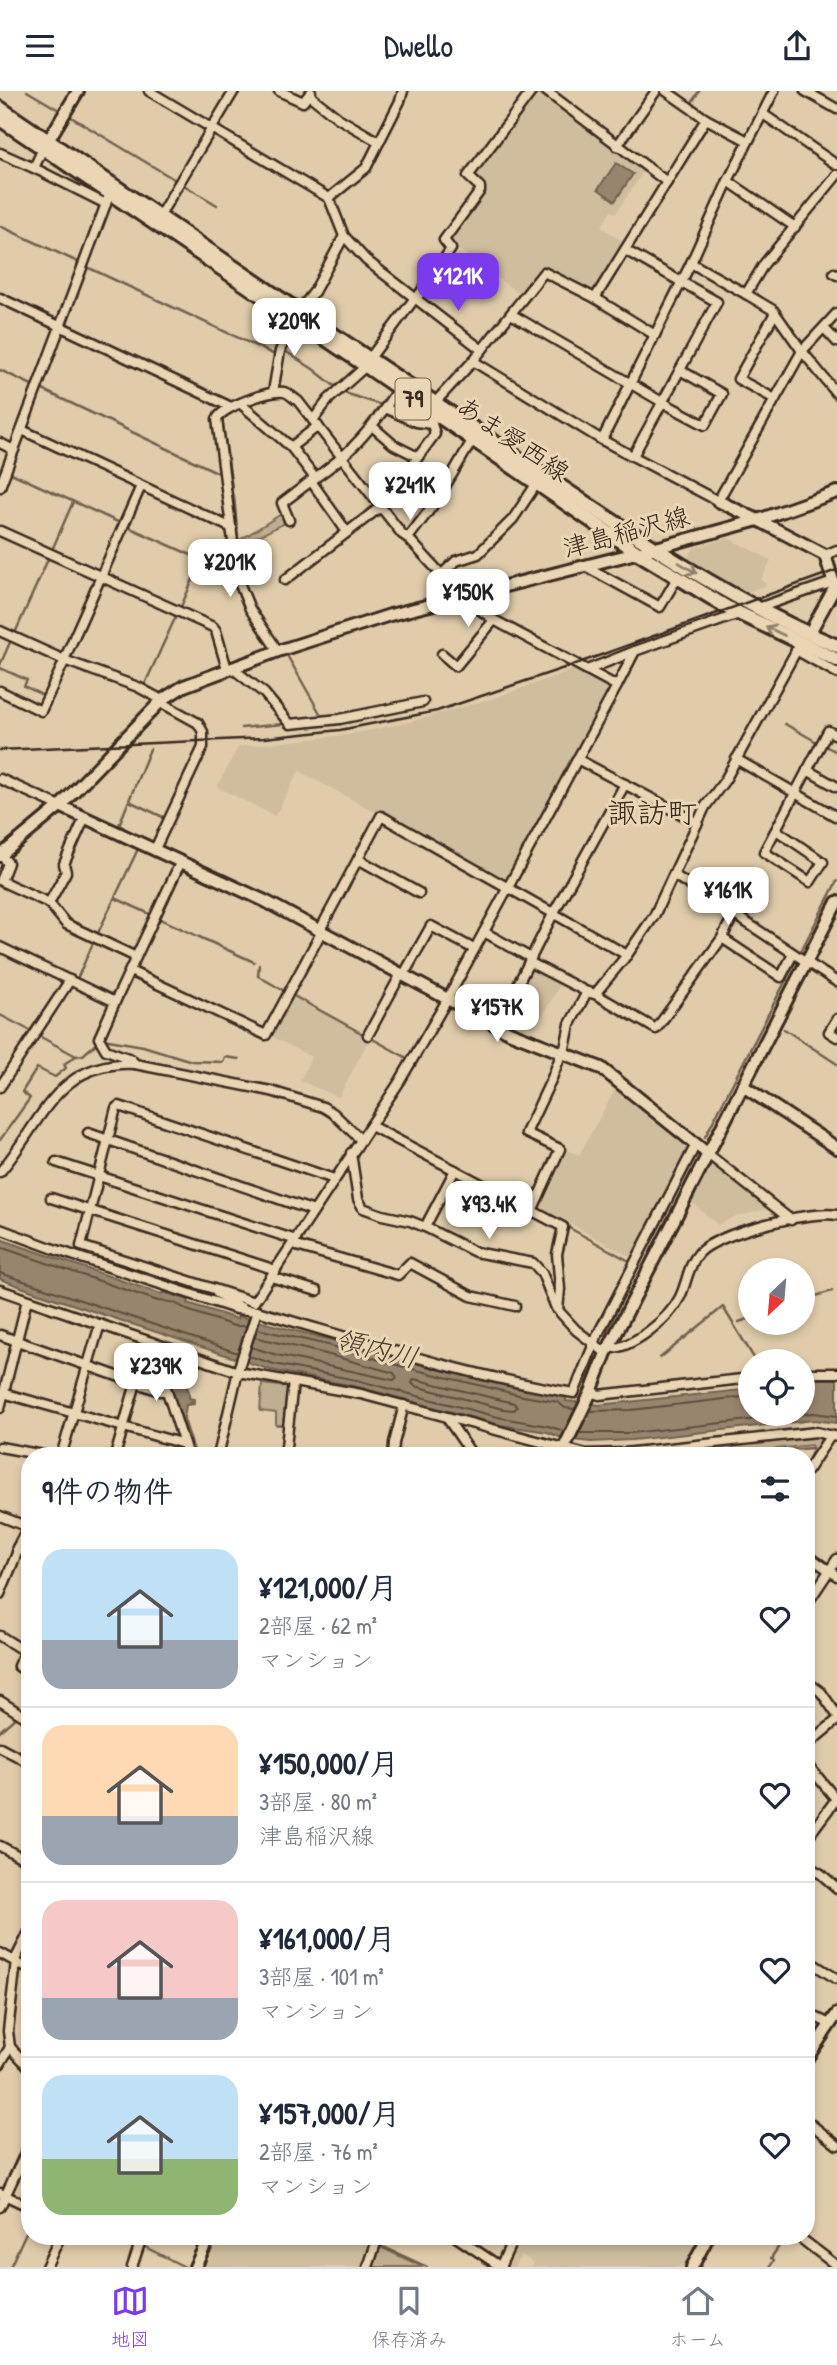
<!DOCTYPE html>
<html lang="ja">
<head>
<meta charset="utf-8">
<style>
	body { margin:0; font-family:"Patrick Hand","Klee One",sans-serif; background:#f2f2f3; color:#1f2937; height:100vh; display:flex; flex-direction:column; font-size:26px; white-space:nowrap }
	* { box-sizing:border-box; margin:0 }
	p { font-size:23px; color:#747a83 }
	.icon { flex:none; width:38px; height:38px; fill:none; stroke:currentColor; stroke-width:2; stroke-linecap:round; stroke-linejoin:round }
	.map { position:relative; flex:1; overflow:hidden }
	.side { position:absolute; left:21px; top:1356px; width:794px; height:798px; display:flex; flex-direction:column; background:#fff; border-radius:28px; box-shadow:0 4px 10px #0003 }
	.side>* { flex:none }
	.needle { width:46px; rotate:206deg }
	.tools { position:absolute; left:738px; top:1167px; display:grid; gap:14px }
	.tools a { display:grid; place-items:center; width:77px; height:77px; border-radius:50%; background:#fff; box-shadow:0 4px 10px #0003; font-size:35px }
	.price { position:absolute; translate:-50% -60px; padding:0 16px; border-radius:14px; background:#fff; color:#222; font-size:23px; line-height:46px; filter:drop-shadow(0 2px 4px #0008) }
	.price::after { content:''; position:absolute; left:50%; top:42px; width:21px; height:16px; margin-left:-10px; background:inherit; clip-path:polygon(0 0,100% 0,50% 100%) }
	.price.selected { background:#7c3aed; color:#fff }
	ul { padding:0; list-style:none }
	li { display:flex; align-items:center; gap:21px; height:175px; padding:0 21px }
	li+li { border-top:2px solid #e0e1e3 }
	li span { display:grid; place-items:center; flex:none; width:196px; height:140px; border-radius:21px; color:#555 }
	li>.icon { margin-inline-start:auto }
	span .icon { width:84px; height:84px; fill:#fffc; stroke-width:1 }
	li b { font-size:30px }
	h2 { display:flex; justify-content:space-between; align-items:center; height:84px; padding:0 21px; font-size:30px }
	header { display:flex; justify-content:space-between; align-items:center; height:91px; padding:0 21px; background:#fff; font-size:32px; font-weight:600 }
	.tab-bar { display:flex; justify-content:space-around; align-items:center; height:98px; border-top:2px solid #e0e1e3; background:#fff; font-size:19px; color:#747a83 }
	.tab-bar a { display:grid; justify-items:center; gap:4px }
	.tab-bar .selected { color:#7c3aed }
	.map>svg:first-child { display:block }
	.built { fill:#d0bd9e }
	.green { fill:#c1ae91; stroke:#7e6c58; stroke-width:2 }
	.water { fill:#98856d; stroke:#73614d; stroke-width:2 }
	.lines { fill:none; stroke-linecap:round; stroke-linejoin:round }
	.shore { stroke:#604e3e; stroke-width:2 }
	.stream { stroke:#73614d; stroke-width:2.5 }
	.street-casing { stroke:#3b2a1e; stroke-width:13 }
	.secondary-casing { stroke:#3b2a1e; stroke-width:16 }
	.primary-casing { stroke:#3b2a1e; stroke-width:18 }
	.street { stroke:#ead6b4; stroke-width:8 }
	.secondary { stroke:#ead6b4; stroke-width:10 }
	.primary { stroke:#ead6b4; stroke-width:12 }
	.rail { stroke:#3b2a1e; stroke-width:2.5 }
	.oneway { stroke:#928069 }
	.labels { text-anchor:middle; stroke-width:6; stroke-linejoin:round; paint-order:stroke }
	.shield { fill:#ead6b4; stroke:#705e4b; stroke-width:2 }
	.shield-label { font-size:24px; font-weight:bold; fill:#3b2a1e }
	.street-label { font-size:26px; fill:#3b2a1e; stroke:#ead6b4 }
	.water-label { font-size:28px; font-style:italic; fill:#524132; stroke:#ead6b4 }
	.quarter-label { font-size:30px; fill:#3b2a1e; stroke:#ead6b4 }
</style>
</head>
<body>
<header><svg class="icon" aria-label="menu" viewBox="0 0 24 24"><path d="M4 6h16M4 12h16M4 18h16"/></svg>Dwello<svg class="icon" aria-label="share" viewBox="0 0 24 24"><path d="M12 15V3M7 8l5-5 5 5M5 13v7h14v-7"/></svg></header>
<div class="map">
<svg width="837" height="2176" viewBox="0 0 837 2176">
	<rect width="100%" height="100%" fill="#e0ccab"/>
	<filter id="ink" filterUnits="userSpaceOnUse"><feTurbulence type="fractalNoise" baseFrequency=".0143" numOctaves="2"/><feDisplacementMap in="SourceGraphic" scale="14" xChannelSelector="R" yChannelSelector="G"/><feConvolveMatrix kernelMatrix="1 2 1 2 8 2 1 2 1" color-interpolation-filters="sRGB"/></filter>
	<g filter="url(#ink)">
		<g class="built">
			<polygon points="535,0 540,0 645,78 616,122 611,120 601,136 624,151 594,200 591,201 544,177 522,205 450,152 448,148 486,97 472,83"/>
			<polygon points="728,447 771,469 761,489 766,493 765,495 743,502 687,469 694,457"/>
			<polygon points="578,577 607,594 610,600 510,788 503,791 381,721 379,723 299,680 275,725 217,696 238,656 346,644 406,632 497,606"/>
			<polygon points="530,872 562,890 543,924 536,932 506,918"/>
			<polygon points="291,905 369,948 339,1006 300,990 311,966 271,945"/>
			<polygon points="616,997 690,1059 634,1168 537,1114 562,1057 579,1064"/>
			<polygon points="715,1073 772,1117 734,1126 718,1134 689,1109 707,1074"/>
			<polygon points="220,2146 375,2146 365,2176 205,2176"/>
			<polygon points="518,2146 701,2146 685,2176 532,2176 534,2172 521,2164 514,2176 508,2176 505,2173"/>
		</g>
		<g class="green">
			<polygon points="283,422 287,431 241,454 240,449"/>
			<polygon points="262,1293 287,1296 290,1299 287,1334 276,1334 276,1322 260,1320"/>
			<polygon points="815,1344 820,1347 821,1352 807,1376 814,1360 811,1354 713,1365 668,1365 667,1361"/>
			<polygon points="378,2155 423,2176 371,2176"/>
		</g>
		<g class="water">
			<polygon points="616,72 633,83 615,110 598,98"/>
			<polygon points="0,1148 161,1203 163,1201 189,1209 188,1212 237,1228 238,1225 525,1299 566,1305 566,1310 576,1311 582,1309 598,1314 751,1298 751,1323 803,1323 803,1292 812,1291 812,1288 837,1288 837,1332 814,1329 632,1349 591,1351 565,1348 547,1341 501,1334 354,1295 271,1279 32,1200 0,1188"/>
			<polygon points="170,1279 182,1284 189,1301 189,1307 194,1308 194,1310 189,1311 194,1312 194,1313 186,1314 184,1328 196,1365 192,1365 164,1280"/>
		</g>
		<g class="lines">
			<g class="shore">
				<path d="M0,1156L158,1210C170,1210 177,1212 187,1219L234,1235H246"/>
				<polyline points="0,1182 238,1262"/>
				<polyline points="257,1238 328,1254 404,1276 523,1305 558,1311 565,1317 575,1318"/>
				<polyline points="251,1256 277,1264 393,1289 397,1287 394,1282 326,1263 254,1246"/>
				<polyline points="249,1265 274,1273 356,1289 502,1327 548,1335 564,1340"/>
				<polygon points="414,1288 514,1312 517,1316 514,1319 503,1318 415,1295 412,1292"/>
				<polyline points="590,1320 631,1319 751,1305"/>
				<polyline points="579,1342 631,1342 814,1322 837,1325"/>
			</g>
			<g class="stream">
				<polyline points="27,0 59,19"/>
				<polyline points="691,13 699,0"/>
				<polyline points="71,26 177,90"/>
				<polyline points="182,93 217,114"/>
				<polyline points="0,135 80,172"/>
				<polyline points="87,176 275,264"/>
				<polyline points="285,260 313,278 337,297"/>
				<polyline points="0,279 34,295"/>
				<polyline points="43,299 221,383"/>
				<polyline points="342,301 384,315"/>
				<polyline points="222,327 232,397"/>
				<polyline points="11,382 120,432"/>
				<polyline points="234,405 242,491"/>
				<polyline points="128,436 234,483"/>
				<polyline points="52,459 73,411"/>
				<polyline points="180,518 201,470"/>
				<polyline points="259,525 279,554"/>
				<polyline points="15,542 49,466"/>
				<polyline points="288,566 321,624"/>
				<polyline points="0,574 11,549"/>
				<polyline points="0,577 27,589 24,595 44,605"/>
				<polyline points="144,595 177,523"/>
				<polyline points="785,633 817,651"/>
				<polyline points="241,637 283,633"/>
				<polyline points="827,656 837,661"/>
				<polyline points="129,710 165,727"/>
				<polyline points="124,739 123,736 119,734 150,658"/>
				<polyline points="115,807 152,824"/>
				<polyline points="158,827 254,871"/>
				<polyline points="97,844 138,758"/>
				<polyline points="259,874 258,885 286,901"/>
				<polyline points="67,885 77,888 94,850"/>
				<polyline points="292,904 363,943"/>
				<polyline points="0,924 29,939"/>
				<polyline points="784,938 837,973"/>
				<polyline points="30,940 62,892"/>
				<polyline points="39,945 76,965 83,964 98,951"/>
				<polyline points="371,947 407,967"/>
				<polyline points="103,948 143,955 192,970 223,971 225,966 239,968"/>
				<polyline points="383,1035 475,1085"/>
				<polyline points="705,1046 837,790"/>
				<polyline points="0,1049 30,1007 22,1001 37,977 55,986 66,977 64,973 76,965"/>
				<polyline points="688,1076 695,1064"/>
				<polyline points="564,1134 631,1171"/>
				<polyline points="803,1209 832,1200"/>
				<polyline points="739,1231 751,1227"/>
				<polyline points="605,1244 650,1151"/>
				<polyline points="660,1267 723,1216 754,1267"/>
				<polyline points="585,1292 595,1267"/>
				<polyline points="537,1355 553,1361 551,1365"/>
				<polyline points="722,1365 811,1357 813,1359 807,1371"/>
				<polyline points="0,1640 17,1625"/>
				<polyline points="807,1941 813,1931"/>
				<polyline points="122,2146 136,2152"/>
				<polyline points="379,2154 427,2176"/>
				<polyline points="143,2155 185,2176"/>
				<polyline points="210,2162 218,2146"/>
				<polyline points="10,2176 30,2133"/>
				<polyline points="51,2176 65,2146"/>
				<polyline points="203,2176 205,2172"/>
				<polyline points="770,2176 774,2169 771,2167 785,2146"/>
			</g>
			<g class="street-casing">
				<g id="street">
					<polyline points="149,0 329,107 344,145 366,169 482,259"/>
					<polyline points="279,0 303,11 311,1"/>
					<polyline points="546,0 667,91"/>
					<polyline points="666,0 706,28 748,50"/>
					<polyline points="805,0 837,18"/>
					<polyline points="309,4 338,27 379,51"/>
					<polyline points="763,23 837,74"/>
					<polyline points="617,55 656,0"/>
					<polyline points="0,62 34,77 43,57"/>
					<polyline points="34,77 106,113"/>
					<polyline points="728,90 795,136"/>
					<polyline points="329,107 366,77 400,10 403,0"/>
					<polyline points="160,124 234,0"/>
					<polyline points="625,159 717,211 633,365"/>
					<polyline points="691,172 746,203 764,173 837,84"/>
					<polyline points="834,182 837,184"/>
					<polyline points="746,203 773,219 802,260 837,303"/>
					<polyline points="0,207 231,316"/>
					<polyline points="595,207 706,28"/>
					<polyline points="416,208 451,158 444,149 480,100 480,96 468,85 532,0"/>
					<polyline points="299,220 314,201 344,145"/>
					<polyline points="775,222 738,288 775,308"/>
					<polyline points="511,223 662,311 705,334 722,303 680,279"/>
					<polyline points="824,237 837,251"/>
					<polyline points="370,267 415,207"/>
					<polyline points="473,270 602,349 718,410 802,260 837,222"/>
					<polyline points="273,301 280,260 294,227"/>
					<path d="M241,313L291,356L315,387C346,365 363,348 385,317L416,331L432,333L429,318L473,270L544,181L595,207L655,244"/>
					<polyline points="385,317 398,298"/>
					<polyline points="313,329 329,308 366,275"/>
					<polyline points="372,335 394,354 418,366"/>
					<polyline points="22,339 232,437"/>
					<polyline points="602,349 691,172 728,90 774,0"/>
					<polyline points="0,352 14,359"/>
					<polyline points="291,356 318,335"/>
					<polyline points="311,390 347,441"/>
					<polyline points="0,396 110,102"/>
					<polyline points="380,418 435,343 432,333"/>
					<polyline points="289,429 282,412 315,387"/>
					<polyline points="0,440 213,536 216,540 227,578"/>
					<polyline points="408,447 437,409 473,348"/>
					<polyline points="825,464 837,459"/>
					<polyline points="585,475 660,516 677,487"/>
					<polyline points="441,484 456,470 478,463 513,428 537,392"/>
					<polyline points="285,489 379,417"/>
					<polyline points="758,517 833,491"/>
					<polyline points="0,540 64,569 138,596 162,609"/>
					<polyline points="796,559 837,582"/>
					<path d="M278,560L250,518L238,489L217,328C222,316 270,299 284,301C289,302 293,307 298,310L402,443L408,447L462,506L494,529L617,595L447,909L400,990L254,1211L81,1155L116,1017L119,1015L334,1088"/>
					<polyline points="442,563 456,575 494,529"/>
					<polyline points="64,569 141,395"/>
					<polyline points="232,577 264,602 290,633 340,628 423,611"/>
					<polyline points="587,579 635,560"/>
					<polyline points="617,595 635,560 739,523"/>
					<polyline points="0,600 41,620 65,569"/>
					<polyline points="577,668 698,732"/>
					<polyline points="736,668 837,726"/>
					<polyline points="807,679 837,696"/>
					<polyline points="0,688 60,715"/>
					<polyline points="85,726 64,773 66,781 49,812 66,833 136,866"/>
					<polyline points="776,739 823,771 810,791 764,761 828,640 837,644"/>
					<polyline points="155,758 203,656 203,641 198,632 160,611"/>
					<polyline points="1,764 8,772 1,790 49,812"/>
					<polyline points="358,768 419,802"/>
					<polyline points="674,784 837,891"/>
					<polyline points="320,839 381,725 627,864"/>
					<polyline points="484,841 531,867"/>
					<polyline points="722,847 781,886 793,863"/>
					<polyline points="0,856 115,911 181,770"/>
					<polyline points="529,871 587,901"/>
					<polyline points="130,880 266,944 322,840"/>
					<polyline points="403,885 431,835 474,858"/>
					<polyline points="595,903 656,938 722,847 734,823"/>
					<polyline points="115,911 99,947 106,959 131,968 135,973"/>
					<polyline points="837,928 829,941 837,946"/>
					<polyline points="497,935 553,823 625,693"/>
					<polyline points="368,944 401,883"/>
					<polyline points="564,962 570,933 587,901 595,903 627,864 654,825 705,716 725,689 800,553"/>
					<polyline points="0,996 70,889"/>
					<polyline points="371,1035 563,1136 557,1163 560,1198 558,1219"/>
					<polyline points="88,1042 314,1120"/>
					<polyline points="351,1062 358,1108 363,1117 382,1124 410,1130 425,1136 475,1161 533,1172 542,1182 556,1217 576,1239 606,1262"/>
					<polyline points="708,1063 791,1129"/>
					<polyline points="56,1071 296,1149"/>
					<path d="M0,1081C42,1032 56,969 135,973L271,1000L323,1016L333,1022L361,1049"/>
					<polyline points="51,1107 276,1179"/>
					<polyline points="532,1120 560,1058 526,1042 552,987 562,961"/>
					<polyline points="425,1136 455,1079"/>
					<path d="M0,1138L54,1158L236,1218L257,1220C362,1250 466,1285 574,1302L597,1245L696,1053"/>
					<polyline points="293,1154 398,1184 410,1172 471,1205 515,1215"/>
					<polyline points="271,1186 317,1200"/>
					<polyline points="0,1199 238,1281 361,1303 586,1363 624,1362 816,1341 837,1346"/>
					<polyline points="217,1202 242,1217"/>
					<polyline points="0,1244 160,1300 167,1300"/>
					<polyline points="151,1251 188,1365"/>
					<path d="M608,1257C631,1259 670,1227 680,1206C687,1192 688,1174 699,1162C717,1142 810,1119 837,1124"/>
					<polyline points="803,1282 837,1282"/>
					<polyline points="591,1301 599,1304 751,1287"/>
					<polyline points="3,1302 184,1353"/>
					<polyline points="0,1317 27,1209"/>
					<polyline points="447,1327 473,1365"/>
					<polyline points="0,1356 49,1365"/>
					<polyline points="61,1365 100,1233"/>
					<polyline points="115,1365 136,1292"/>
					<polyline points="218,1365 239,1276 257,1220"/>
					<polyline points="285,1365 293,1291"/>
					<polyline points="393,1365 394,1352 404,1314"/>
					<polyline points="807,1380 831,1344"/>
					<polyline points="0,1425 28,1436"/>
					<polyline points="17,1457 30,1463"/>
					<polyline points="807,1464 837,1485"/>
					<polyline points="0,1503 17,1462 17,1457 30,1432"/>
					<polyline points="807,1513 837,1468"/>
					<polyline points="0,1545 24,1560"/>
					<polyline points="30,1549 18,1575 30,1583"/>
					<polyline points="807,1591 821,1601 837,1624"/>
					<polyline points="0,1610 30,1629"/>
					<polyline points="807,1654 837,1629"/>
					<polyline points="0,1656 30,1672"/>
					<polyline points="807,1673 836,1708"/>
					<polyline points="807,1747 837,1707"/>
					<polyline points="0,1755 30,1771"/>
					<polyline points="807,1775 821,1783 837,1797"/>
					<polyline points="0,1862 30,1879"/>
					<polyline points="15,1869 30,1839"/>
					<polyline points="807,1869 837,1888"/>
					<polyline points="16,1870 8,1940 10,1956 30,1977"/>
					<polyline points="807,1922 830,1933"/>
					<polyline points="0,1973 10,1956"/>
					<polyline points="807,2030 837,2054"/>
					<polyline points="0,2102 30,2116"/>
					<polyline points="0,2116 30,2052"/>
					<polyline points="456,2146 501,2176"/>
					<polyline points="799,2146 837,2175"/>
					<polyline points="46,2176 60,2146"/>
					<polyline points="132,2176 142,2146"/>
					<polyline points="368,2176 378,2146"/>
					<polyline points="500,2176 514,2146"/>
				</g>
			</g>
			<g class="secondary-casing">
				<g id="secondary">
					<polyline points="45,55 78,0"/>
					<polyline points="718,410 758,429 825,464 835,496 809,543"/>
					<polyline points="60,715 265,810 509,941 601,977 708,1063"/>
					<polyline points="0,765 60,715 162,609 184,595 278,560 390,524 656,457 758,429 837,401"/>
					<polyline points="743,995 837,1057"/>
					<polyline points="560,1365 591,1301 606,1262 837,811"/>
					<polyline points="807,1967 837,1923"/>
					<polyline points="195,2176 209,2146"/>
					<polyline points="692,2176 708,2146"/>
				</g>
			</g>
			<g class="primary-casing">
				<g id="primary">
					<path d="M0,17C166,130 332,244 500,355C609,427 716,504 837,555"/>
					<polyline points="0,28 366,275 638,462 728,517 837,569"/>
				</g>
			</g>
			<use href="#street" class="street"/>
			<use href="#secondary" class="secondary"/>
			<use href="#primary" class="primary"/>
			<polyline class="rail" points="0,659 264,647 340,639 437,620 573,574 837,479"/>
		</g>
		<defs><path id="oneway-shaft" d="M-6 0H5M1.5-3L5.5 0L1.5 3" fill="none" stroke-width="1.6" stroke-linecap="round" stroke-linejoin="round" transform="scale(1.75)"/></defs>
		<g class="oneway">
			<use href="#oneway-shaft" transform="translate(688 477) rotate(31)"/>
			<use href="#oneway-shaft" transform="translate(775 540) rotate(-154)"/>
		</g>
	</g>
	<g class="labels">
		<rect class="shield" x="395.5" y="287.5" width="35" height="41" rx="5"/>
		<g class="shield-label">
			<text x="413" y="316">79</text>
		</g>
		<g class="street-label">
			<text transform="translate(513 348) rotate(34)" y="9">あま愛西線</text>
			<text transform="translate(626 441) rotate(-15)" y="9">津島稲沢線</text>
		</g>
		<g class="water-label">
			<text transform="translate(377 1257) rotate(14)" y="10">領内川</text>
		</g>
		<g class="quarter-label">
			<text x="652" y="732">諏訪町</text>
		</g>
	</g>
</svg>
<div class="tools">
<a><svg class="needle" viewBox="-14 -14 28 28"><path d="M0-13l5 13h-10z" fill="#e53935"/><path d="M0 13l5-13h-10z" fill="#747a83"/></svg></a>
<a><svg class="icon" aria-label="locate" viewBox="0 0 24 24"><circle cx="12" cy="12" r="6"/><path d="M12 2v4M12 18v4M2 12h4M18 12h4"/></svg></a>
</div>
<b class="price selected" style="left:458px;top:222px">¥121K</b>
<b class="price" style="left:294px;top:267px">¥209K</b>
<b class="price" style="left:410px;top:431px">¥241K</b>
<b class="price" style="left:230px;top:508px">¥201K</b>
<b class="price" style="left:468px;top:538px">¥150K</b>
<b class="price" style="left:728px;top:836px">¥161K</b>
<b class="price" style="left:497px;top:953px">¥157K</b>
<b class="price" style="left:489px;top:1150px">¥93.4K</b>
<b class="price" style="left:156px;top:1312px">¥239K</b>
<section class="side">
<h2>9件の物件<svg class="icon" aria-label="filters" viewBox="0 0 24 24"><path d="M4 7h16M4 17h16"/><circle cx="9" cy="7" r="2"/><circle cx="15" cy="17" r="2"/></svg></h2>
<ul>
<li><span style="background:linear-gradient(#bfe0f5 65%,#9aa5b1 0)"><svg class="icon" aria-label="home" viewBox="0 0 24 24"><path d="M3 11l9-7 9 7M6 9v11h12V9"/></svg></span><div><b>¥121,000/月</b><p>2部屋 · 62 m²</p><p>マンション</p></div><svg class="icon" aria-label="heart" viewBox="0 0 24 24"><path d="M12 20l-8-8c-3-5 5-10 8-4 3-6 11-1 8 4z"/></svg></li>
<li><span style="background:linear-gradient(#ffd9b3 65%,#9aa5b1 0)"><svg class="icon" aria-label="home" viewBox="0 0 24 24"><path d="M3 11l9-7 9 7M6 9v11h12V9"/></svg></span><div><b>¥150,000/月</b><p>3部屋 · 80 m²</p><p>津島稲沢線</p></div><svg class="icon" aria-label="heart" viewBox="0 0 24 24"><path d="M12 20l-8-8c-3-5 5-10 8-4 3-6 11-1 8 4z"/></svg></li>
<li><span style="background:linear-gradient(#f6c9c9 70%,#9aa5b1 0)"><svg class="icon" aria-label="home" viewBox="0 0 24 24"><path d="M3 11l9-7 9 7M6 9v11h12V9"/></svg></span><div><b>¥161,000/月</b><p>3部屋 · 101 m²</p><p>マンション</p></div><svg class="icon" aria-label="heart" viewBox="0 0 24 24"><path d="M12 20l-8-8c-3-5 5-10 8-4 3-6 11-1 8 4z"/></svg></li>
<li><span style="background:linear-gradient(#bfe0f5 60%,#8fb573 0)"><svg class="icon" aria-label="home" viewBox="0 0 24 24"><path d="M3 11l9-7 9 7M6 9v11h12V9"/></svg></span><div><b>¥157,000/月</b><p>2部屋 · 76 m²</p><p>マンション</p></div><svg class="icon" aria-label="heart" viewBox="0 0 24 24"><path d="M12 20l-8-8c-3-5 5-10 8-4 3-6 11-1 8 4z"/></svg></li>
</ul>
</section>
</div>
<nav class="tab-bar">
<a class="selected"><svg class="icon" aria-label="map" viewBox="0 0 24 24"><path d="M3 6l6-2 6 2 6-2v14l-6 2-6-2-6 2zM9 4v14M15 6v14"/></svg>地図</a>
<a><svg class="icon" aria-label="saved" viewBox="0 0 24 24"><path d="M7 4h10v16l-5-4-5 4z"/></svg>保存済み</a>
<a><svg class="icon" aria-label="home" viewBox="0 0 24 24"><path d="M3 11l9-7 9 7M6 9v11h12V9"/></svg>ホーム</a>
</nav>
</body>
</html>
